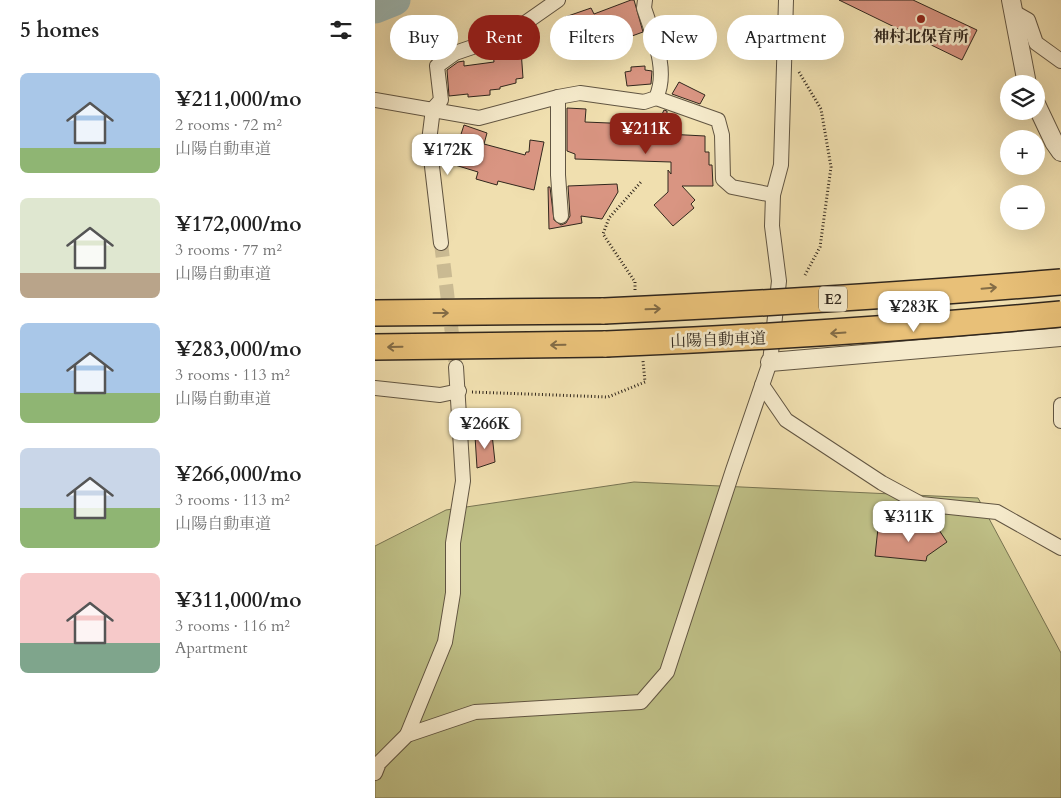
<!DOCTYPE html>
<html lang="en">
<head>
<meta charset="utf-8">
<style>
	body { margin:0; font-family:Cardo,"Noto Serif JP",serif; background:#f6f6f6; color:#222; height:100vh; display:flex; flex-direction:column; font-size:19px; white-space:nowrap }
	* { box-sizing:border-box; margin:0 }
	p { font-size:16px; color:#767676 }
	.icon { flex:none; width:28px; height:28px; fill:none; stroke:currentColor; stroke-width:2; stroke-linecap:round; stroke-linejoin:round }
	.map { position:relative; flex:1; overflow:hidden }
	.side { display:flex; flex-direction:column; background:#fff; width:375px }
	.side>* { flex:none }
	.guide { position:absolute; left:15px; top:15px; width:475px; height:45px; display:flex; gap:10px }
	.tools { position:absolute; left:625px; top:75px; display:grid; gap:10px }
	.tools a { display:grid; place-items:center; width:45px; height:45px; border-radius:50%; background:#fff; box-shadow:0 5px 20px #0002; font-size:25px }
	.price { position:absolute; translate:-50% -42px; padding:0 11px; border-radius:10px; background:#fff; color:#222; font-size:16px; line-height:32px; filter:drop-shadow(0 1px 2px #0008) }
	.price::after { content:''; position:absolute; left:50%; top:30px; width:15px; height:11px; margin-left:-8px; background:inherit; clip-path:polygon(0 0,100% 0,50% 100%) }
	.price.on { background:#8f2418; color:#fff }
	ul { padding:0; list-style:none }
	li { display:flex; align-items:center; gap:15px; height:125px; padding:0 20px }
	li span { display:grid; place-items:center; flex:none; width:140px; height:100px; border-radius:8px; color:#555 }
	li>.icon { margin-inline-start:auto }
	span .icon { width:60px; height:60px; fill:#fffc; stroke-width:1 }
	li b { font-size:21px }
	h2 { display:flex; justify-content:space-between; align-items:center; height:60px; padding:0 20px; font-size:21px }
	.chip { padding:0 18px; border-radius:22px; background:#fff; box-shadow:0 5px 20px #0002; font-size:18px; line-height:45px }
	.chip.on { background:#8f2418; color:#fff }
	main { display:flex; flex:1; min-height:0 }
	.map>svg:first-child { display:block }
	.green { fill:#bfc087; stroke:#787452 }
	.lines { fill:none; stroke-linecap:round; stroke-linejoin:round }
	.river { stroke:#9ebab6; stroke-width:31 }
	.building { fill:#d99582; stroke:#31271d }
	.minor-tunnel { stroke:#caba92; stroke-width:14; stroke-dasharray:14 7; stroke-linecap:butt }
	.minor-casing { stroke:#615542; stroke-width:16 }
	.tertiary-casing { stroke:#615542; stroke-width:20 }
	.motorway-casing { stroke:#31271d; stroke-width:28 }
	.path { stroke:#31271d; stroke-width:3; stroke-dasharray:1 2.5; stroke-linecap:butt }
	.minor { stroke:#f5eacb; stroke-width:14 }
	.tertiary { stroke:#f5eacb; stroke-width:18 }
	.motorway { stroke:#e8c078; stroke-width:25 }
	.motorway-bridge-casing { stroke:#31271d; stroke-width:28; stroke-linecap:butt }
	.motorway-bridge { stroke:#e8c078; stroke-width:25 }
	.oneway { stroke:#836c46 }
	.poi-dot { fill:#8f2418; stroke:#f5eacb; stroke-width:2 }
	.labels { text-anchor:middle; stroke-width:5; stroke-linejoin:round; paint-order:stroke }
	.shield { fill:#f5eacb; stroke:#6c6251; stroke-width:1 }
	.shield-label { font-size:15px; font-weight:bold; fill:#31271d }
	.poi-label { font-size:16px; font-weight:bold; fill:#31271d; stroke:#f5eacb }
	.street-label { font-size:16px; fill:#31271d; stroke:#f5eacb }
</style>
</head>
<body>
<main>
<section class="side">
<h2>5 homes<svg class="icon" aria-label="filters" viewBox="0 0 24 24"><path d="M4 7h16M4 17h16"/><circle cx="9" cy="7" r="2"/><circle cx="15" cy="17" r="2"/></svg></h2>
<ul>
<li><span style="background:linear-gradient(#a9c7e8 75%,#8fb573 0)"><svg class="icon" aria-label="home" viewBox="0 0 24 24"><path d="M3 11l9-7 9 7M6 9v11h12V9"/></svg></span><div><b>¥211,000/mo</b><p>2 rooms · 72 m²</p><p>山陽自動車道</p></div></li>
<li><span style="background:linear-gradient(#dfe7d0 75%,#b9a48a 0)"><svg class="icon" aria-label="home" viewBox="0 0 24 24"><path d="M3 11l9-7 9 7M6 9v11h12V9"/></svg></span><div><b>¥172,000/mo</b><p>3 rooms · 77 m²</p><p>山陽自動車道</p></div></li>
<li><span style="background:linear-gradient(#a9c7e8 70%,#8fb573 0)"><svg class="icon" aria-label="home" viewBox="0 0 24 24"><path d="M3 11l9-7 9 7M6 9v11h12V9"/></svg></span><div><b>¥283,000/mo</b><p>3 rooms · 113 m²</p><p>山陽自動車道</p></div></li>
<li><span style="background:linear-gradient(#c9d6e8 60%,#8fb573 0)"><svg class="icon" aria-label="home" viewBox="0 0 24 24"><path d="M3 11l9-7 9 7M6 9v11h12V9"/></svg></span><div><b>¥266,000/mo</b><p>3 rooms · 113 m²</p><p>山陽自動車道</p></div></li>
<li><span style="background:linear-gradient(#f6c9c9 70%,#7fa58c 0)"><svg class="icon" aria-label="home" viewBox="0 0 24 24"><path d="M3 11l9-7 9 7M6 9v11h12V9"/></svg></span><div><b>¥311,000/mo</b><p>3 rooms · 116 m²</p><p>Apartment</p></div></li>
</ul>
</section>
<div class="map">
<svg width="686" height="798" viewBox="0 0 686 798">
	<rect width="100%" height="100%" fill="#f0dfaf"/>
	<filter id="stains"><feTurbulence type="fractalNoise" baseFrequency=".004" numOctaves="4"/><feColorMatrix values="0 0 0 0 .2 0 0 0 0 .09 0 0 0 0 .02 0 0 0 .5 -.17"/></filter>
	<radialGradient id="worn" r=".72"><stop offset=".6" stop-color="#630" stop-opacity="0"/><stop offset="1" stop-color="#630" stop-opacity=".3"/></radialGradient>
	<polygon class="green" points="259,482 603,498 686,653 686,798 0,798 0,546 71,510"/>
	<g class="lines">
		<polyline class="river" points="0,8 20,0"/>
	</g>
	<g class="building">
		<polygon points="256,0 259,0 268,32 199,57 193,40 198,39 190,17 216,8 219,14"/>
		<polygon points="464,0 538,0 602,30 587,60"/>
		<polygon points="146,50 148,78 141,79 141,83 125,87 125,89 115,90 115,95 93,97 93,94 74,96 72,70 83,62 89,61 89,66 119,62 118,52"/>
		<polygon points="270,66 270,70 277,71 276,84 252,86 250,72 256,71 256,67"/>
		<polygon points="304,82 330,95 325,104 297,94"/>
		<polygon points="192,108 211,109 210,122 282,125 289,110 292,111 292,134 330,136 330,152 334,152 334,165 337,165 338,186 307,186 320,200 316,204 319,208 298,226 279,205 293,192 293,170 296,174 296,162 200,159 200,154 192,151"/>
		<polygon points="89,125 112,133 109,144 150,155 151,152 154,152 155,140 169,142 159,190 123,181 122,185 101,179 103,172 80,165 82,160 78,159"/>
		<polygon points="242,184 243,192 227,219 206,216 207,223 174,229 173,187 175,187 179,220 186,225 191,223 195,216 193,186"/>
		<polygon points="117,434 120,462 102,468 100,436"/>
		<polygon points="558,521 572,542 552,556 551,561 500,556 503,528 542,532"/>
	</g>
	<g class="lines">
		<polyline class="minor-tunnel" points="66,243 81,367"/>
		<g class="minor-casing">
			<g id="minor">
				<polyline points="637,11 653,20 661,43 686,61"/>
				<polyline points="183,97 183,175 186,216"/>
				<polyline points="281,98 343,120 347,135 348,179 357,187 398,195"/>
				<path d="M0,100L104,118L183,97L205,93L269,102L281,98C294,70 278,36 269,8L270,0"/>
				<polyline points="66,243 54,141 58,109 66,100 62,66 80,53 133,35 183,0"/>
				<polyline points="387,385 411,420 507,483 546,504 622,512 686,548"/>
				<polyline points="0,388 65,395 84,391"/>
				<polyline points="686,405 686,421"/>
				<polyline points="32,735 70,642 78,593 78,543 88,481 81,367"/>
				<polyline points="0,773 4,763 32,735 100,712 266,702 292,672 358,470 395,362 404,281 397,226 398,195 406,165 411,0"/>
			</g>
		</g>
		<g class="tertiary-casing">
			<g id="tertiary">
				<polyline points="636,0 652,84"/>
				<polyline points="661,104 679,142 686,152"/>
				<polyline points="395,362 686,337"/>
			</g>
		</g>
		<g class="motorway-casing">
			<g id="motorway">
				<polyline points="0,313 229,311"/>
				<polyline points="0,347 231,344"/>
			</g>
		</g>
		<g class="path">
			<polyline points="424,72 446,109 456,167 445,247 430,275"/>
			<polyline points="260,290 260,282 228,234 234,218 266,182"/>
			<polyline points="97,392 233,397 270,382 268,361"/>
		</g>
		<use href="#minor" class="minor"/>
		<use href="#tertiary" class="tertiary"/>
		<use href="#motorway" class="motorway"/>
		<g class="motorway-bridge-casing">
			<g id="motorway-bridge">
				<path d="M229,311C382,304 534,295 686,282"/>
				<path d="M231,344C383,338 535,328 686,314"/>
			</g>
		</g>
		<use href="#motorway-bridge" class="motorway-bridge"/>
	</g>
	<defs><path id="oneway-shaft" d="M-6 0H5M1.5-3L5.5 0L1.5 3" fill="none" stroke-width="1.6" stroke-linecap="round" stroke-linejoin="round" transform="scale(1.25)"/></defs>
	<g class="oneway">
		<use href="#oneway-shaft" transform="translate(614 288) rotate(-5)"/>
		<use href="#oneway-shaft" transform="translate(278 309) rotate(-2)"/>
		<use href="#oneway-shaft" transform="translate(66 313)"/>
		<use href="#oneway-shaft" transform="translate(463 333) rotate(176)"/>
		<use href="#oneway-shaft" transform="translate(183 345) rotate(179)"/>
		<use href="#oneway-shaft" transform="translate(20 347) rotate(179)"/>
	</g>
	<circle class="poi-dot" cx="546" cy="19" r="5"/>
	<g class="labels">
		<rect class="shield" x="444" y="286.5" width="28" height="25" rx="4"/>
		<g class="shield-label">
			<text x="458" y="304">E2</text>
		</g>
		<g class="poi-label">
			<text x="546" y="42">神村北保育所</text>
		</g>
		<g class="street-label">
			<text transform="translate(343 339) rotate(-2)" y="6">山陽自動車道</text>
		</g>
	</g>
	<rect width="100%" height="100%" filter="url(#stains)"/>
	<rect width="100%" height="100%" fill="url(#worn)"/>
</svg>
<div class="tools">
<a><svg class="icon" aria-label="layers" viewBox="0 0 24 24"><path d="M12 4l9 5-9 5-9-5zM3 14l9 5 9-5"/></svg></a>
<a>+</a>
<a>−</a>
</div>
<b class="price on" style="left:271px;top:155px">¥211K</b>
<b class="price" style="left:73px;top:176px">¥172K</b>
<b class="price" style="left:539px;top:333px">¥283K</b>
<b class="price" style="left:110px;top:450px">¥266K</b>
<b class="price" style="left:534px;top:543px">¥311K</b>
<div class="guide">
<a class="chip">Buy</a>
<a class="chip on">Rent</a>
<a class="chip">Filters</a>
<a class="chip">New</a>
<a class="chip">Apartment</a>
</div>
</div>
</main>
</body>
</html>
